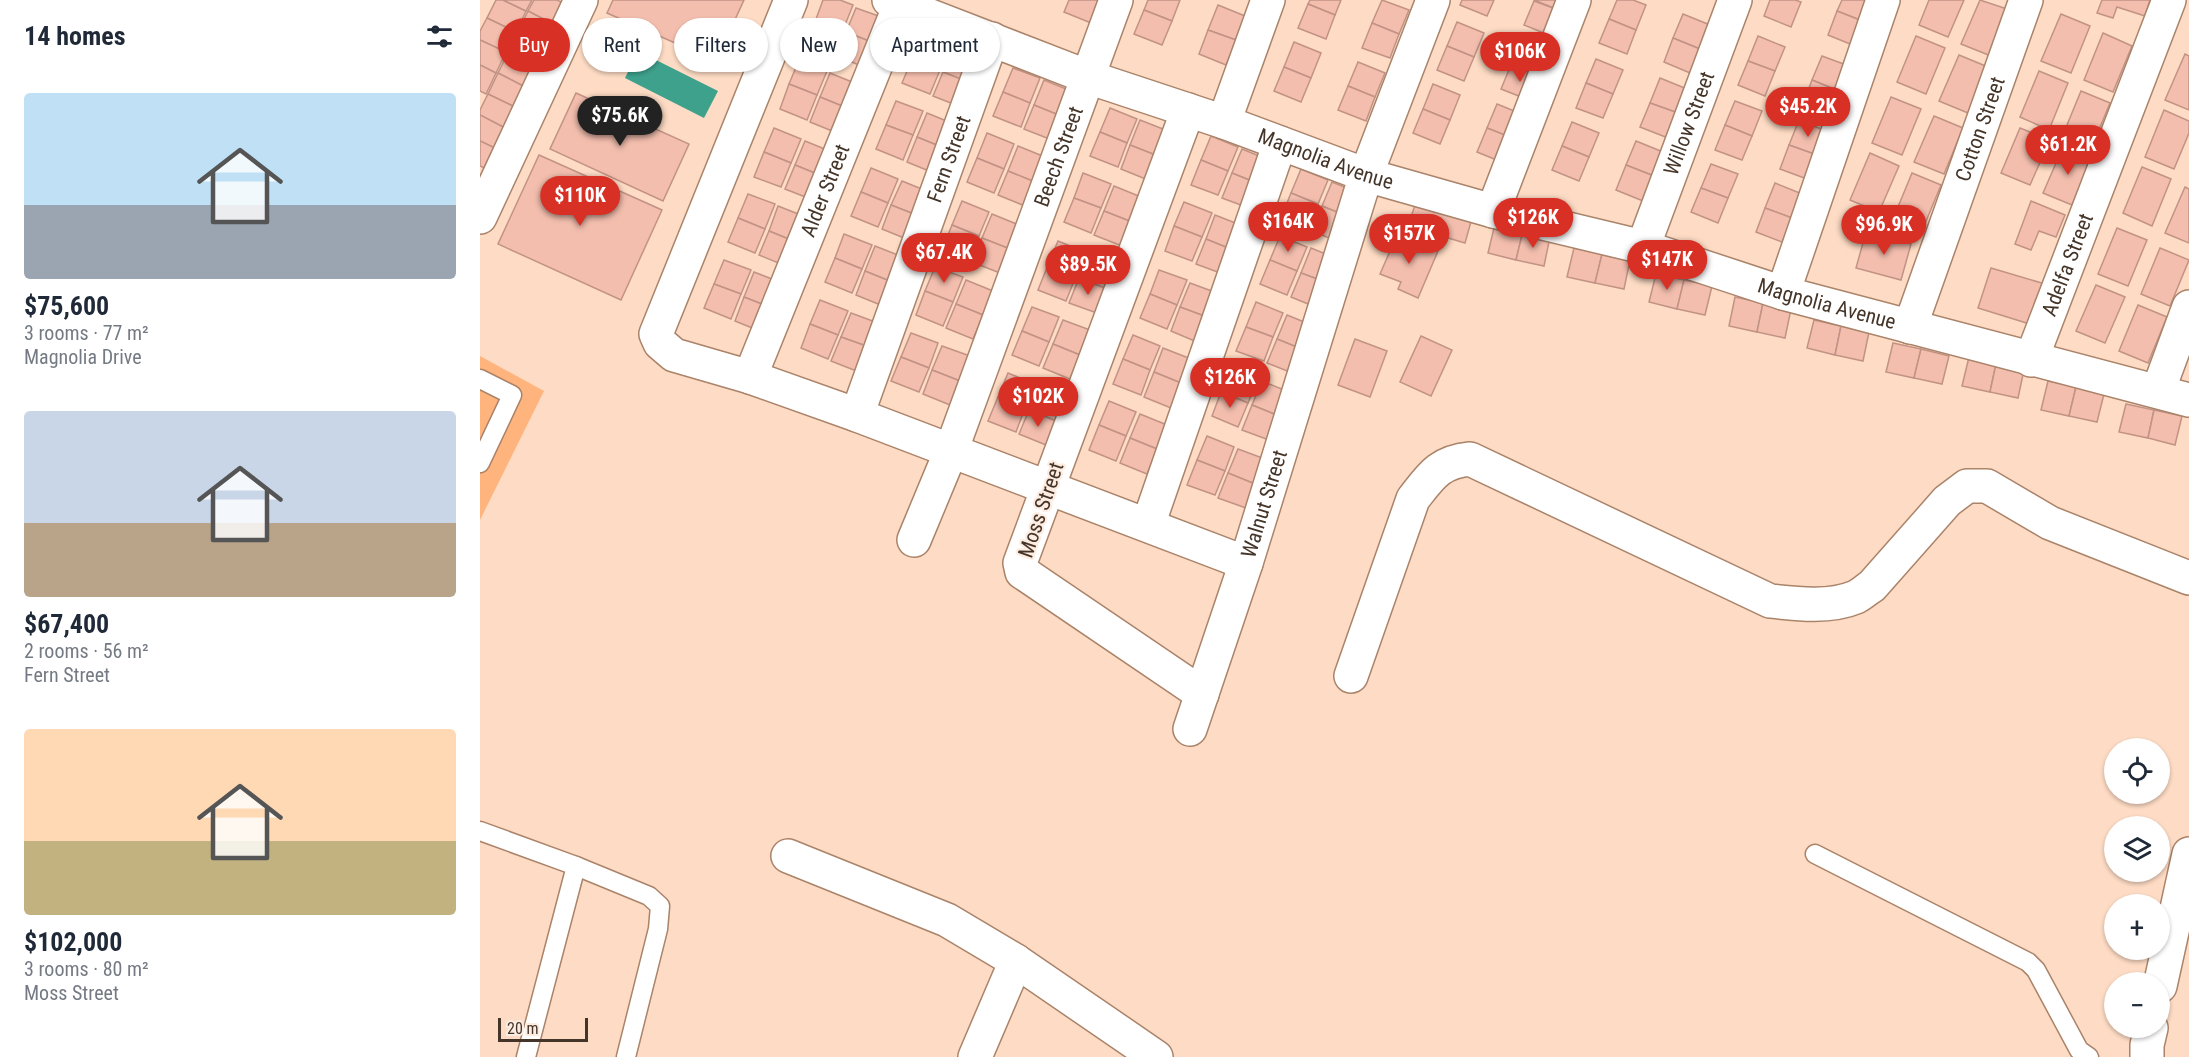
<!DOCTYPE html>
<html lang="en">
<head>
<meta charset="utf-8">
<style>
	body { margin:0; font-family:"Roboto Condensed",sans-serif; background:#f6f6f7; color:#1f2937; height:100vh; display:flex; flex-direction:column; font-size:22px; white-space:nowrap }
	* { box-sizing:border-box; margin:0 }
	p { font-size:20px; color:#747a83 }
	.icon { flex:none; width:33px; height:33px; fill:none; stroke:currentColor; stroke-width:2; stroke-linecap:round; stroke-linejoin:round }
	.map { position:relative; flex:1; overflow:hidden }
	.details { display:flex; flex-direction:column; background:#fff; width:480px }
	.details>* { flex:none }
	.hud { position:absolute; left:18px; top:18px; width:570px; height:54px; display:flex; gap:12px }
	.controls { position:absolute; left:1624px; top:738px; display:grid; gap:12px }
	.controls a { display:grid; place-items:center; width:66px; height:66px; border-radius:50%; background:#fff; box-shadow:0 2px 4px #0004; font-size:30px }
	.scale { position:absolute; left:18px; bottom:15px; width:90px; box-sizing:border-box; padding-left:6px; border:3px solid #453529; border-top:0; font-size:16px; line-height:21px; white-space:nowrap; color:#453529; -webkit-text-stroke:4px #fdece1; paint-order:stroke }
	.price { position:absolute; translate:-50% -51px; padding:0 14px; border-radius:21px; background:#d93025; color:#fff; font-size:20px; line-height:39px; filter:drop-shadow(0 2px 3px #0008) }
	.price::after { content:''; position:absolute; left:50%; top:36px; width:18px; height:14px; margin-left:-9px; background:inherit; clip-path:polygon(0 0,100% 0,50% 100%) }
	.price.current { background:#222; color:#fff }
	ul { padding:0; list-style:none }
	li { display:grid; align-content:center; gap:12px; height:318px; padding:0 24px }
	li span { display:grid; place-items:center; height:186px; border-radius:6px; color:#555 }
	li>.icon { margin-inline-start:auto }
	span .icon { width:108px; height:108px; fill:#fffc; stroke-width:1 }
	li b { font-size:26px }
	h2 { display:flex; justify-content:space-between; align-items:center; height:72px; padding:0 24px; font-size:26px }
	.chip { padding:0 21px; border-radius:27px; background:#fff; box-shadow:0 2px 4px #0004; font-size:21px; line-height:54px }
	.chip.current { background:#d93025; color:#fff }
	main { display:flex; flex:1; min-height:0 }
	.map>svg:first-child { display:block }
	.green { fill:#ffb47e }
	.water { fill:#3da18c }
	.building { fill:#f3beae; stroke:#c29385; stroke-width:1.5 }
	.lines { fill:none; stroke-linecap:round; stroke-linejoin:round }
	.lane-casing { stroke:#aa8369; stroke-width:21 }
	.street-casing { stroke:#aa8369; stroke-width:36 }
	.lane { stroke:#fff; stroke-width:18 }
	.street { stroke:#fff; stroke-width:33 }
	.labels { text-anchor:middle; stroke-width:4.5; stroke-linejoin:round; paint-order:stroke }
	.street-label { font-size:21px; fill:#453529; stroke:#fdece1 }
</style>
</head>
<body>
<main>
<section class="details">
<h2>14 homes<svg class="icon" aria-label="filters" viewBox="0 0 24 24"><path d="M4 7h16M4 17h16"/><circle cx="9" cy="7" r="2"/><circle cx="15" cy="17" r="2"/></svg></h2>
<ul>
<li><span style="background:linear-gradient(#bfe0f5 60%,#9aa5b1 0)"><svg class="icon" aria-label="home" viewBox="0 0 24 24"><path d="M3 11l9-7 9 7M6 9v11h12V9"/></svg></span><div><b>$75,600</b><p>3 rooms · 77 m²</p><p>Magnolia Drive</p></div></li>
<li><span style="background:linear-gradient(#c9d6e8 60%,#b9a48a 0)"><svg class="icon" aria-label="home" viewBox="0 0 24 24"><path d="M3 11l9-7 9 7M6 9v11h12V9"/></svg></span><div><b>$67,400</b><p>2 rooms · 56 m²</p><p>Fern Street</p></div></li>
<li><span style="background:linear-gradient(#ffd9b3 60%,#c2b280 0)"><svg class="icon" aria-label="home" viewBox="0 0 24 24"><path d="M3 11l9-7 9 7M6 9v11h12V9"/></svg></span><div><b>$102,000</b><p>3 rooms · 80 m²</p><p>Moss Street</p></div></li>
</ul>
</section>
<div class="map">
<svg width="1709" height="1057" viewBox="0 0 1709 1057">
	<rect width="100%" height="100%" fill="#fddbc4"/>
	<polygon class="green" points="0,356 64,391 0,520"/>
	<polygon class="water" points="158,51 238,91 224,118 145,78"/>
	<g class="building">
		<polygon points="16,0 23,0 46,11 36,32 7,18"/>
		<polygon points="23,0 52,0 46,11"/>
		<polygon points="54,0 77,0 88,5 77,26 48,11"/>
		<polygon points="133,0 264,0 236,61 127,13"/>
		<polygon points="343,0 360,0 373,5 363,30 336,19"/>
		<polygon points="589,0 620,0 611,23 584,12"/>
		<polygon points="668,0 700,0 692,21 664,10"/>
		<polygon points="830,0 861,0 855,15 828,4"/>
		<polygon points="902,0 929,10 919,34 892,23"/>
		<polygon points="982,0 1014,0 1007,16 980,5"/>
		<polygon points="1054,0 1086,0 1081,11"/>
		<polygon points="1137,0 1153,0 1166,5 1156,30 1129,19"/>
		<polygon points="1290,0 1315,0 1321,2 1311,27 1284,16"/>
		<polygon points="1362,0 1394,0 1385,22 1357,11"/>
		<polygon points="1449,0 1484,0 1468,37 1439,25"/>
		<polygon points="1500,0 1530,10 1511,56 1481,44"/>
		<polygon points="1622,0 1670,0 1665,16 1637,7 1633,18 1617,13"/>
		<polygon points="1054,1 1081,11 1071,36 1044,25"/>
		<polygon points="828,4 855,15 846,39 818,28"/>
		<polygon points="738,5 765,16 756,40 728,30"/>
		<polygon points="376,8 404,18 394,43 366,32"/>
		<polygon points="664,10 692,21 682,45 654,34"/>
		<polygon points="48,11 77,26 67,46 38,32"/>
		<polygon points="1357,11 1385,22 1375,46 1348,35"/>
		<polygon points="1203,14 1230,25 1220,49 1193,38"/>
		<polygon points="1581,14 1610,26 1591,73 1561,61"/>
		<polygon points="7,18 36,32 26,52 0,40 0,31"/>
		<polygon points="336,19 363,30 353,54 326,43"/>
		<polygon points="1129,19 1156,30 1147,54 1119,43"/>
		<polygon points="977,22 1004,33 994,57 967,46"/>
		<polygon points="892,23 919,34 910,58 882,48"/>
		<polygon points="728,30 756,40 746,65 719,54"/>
		<polygon points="38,32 67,46 57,67 28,53"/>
		<polygon points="366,32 394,43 384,67 357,56"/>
		<polygon points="1623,33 1652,46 1633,92 1604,80"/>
		<polygon points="442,35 469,45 460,70 432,59"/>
		<polygon points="1278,36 1305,47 1295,71 1268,61"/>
		<polygon points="1436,36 1465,48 1446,94 1417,82"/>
		<polygon points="1193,38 1220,49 1210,73 1184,62"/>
		<polygon points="0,40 26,52 16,73 0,65"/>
		<polygon points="1041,41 1068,52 1059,76 1031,65"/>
		<polygon points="814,42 841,53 831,78 804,67"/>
		<polygon points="967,46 994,57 984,81 957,70"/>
		<polygon points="473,48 500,58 491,83 463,72"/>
		<polygon points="28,53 57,67 47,88 18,73"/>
		<polygon points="1705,54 1709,56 1709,110 1685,100"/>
		<polygon points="1479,55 1508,67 1488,113 1459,101"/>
		<polygon points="1342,56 1369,66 1359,91 1332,80"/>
		<polygon points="432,59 460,70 450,94 422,83"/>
		<polygon points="1116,59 1143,70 1133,94 1106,83"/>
		<polygon points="319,60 347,71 337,95 309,84"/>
		<polygon points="1268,61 1295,71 1285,96 1258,85"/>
		<polygon points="878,62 905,73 895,97 868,86"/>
		<polygon points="0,65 16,73 6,94 0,91"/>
		<polygon points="1031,65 1059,76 1049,100 1021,89"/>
		<polygon points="804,67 831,78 821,102 794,91"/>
		<polygon points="533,68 560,78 550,103 523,92"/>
		<polygon points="1559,71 1588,83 1569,130 1540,117"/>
		<polygon points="463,72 491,83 481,107 453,96"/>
		<polygon points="18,73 47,88 37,108 8,94"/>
		<polygon points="350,73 377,84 367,108 340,97"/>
		<polygon points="1180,78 1207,89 1198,113 1170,103"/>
		<polygon points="564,80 591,91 581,116 554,105"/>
		<polygon points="1332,80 1359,91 1349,115 1323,104"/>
		<polygon points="1106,83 1133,94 1123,118 1096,108"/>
		<polygon points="309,84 337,95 327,120 300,109"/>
		<polygon points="953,84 980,95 970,120 943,109"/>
		<polygon points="868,86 895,97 886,121 858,110"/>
		<polygon points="1601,91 1630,103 1611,149 1582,137"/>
		<polygon points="523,92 550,103 541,127 513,116"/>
		<polygon points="96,93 209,144 183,201 70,149"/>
		<polygon points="8,94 37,108 27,129 0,115 0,110"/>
		<polygon points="340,97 367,108 357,133 330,122"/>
		<polygon points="1411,97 1441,109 1422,155 1392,143"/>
		<polygon points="416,101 443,111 433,135 406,125"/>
		<polygon points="1255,101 1282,111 1272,136 1245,125"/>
		<polygon points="1170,103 1198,113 1188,138 1160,127"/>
		<polygon points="1017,104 1044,115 1035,139 1007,128"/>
		<polygon points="554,105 581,116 572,140 544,129"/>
		<polygon points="630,108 657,119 647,143 620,132"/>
		<polygon points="943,109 970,120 960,144 933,133"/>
		<polygon points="1684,110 1709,121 1709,133 1694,169 1665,157"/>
		<polygon points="447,113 474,124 464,148 437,137"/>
		<polygon points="0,115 27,129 17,149 0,141"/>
		<polygon points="1454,116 1483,128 1464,174 1434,162"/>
		<polygon points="660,120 688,131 678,156 650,145"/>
		<polygon points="1319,120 1346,131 1337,155 1309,145"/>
		<polygon points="1092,122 1119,133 1109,157 1082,146"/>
		<polygon points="406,125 433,135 423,160 396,149"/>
		<polygon points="1245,125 1272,136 1262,160 1235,150"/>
		<polygon points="294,128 321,139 311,163 284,152"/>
		<polygon points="1007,128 1035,139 1024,163 997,152"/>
		<polygon points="1540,128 1570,140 1550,185 1521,173"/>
		<polygon points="620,132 647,143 638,167 610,156"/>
		<polygon points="507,133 534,144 524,169 497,158"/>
		<polygon points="731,136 758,147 748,171 721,160"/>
		<polygon points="437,137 464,148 454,173 427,162"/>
		<polygon points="0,141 17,149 8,170 0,166"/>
		<polygon points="325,141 352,152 342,176 315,165"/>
		<polygon points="1156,141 1183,152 1174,176 1146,165"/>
		<polygon points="650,145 678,156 668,180 641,169"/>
		<polygon points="1309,145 1337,155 1327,179 1300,169"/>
		<polygon points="538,146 565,157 555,182 528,171"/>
		<polygon points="1082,146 1109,157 1099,181 1072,170"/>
		<polygon points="1583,147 1612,159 1592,205 1563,193"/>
		<polygon points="762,149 789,160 779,184 752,173"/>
		<polygon points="284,152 311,163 301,187 274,177"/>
		<polygon points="1390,153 1419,166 1399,212 1370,200"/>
		<polygon points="59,155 182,210 141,300 18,244"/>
		<polygon points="497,158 524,169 514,193 487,182"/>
		<polygon points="721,160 748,171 738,195 711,185"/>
		<polygon points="1231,164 1258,174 1248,198 1221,188"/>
		<polygon points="315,165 342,176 333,200 305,189"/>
		<polygon points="1146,165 1174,176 1163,201 1136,190"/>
		<polygon points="1662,167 1691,179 1672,226 1643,213"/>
		<polygon points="391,168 418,179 408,203 381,192"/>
		<polygon points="821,169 848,180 838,204 811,193"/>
		<polygon points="528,171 555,182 545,206 518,195"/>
		<polygon points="603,173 631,184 621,208 594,198"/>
		<polygon points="752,173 779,184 769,208 742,198"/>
		<polygon points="1432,173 1461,185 1442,231 1413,219"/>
		<polygon points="422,181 449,192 439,216 411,205"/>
		<polygon points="852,182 879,193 869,217 842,206"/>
		<polygon points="1295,183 1322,194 1312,218 1285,208"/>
		<polygon points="634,186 661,197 652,222 624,211"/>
		<polygon points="1705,187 1709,189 1709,243 1685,233"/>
		<polygon points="1221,188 1248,198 1238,223 1211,212"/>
		<polygon points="381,192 408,203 398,227 371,216"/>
		<polygon points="811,193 838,204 829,228 801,218"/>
		<polygon points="268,194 295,204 285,229 258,218"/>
		<polygon points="594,198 621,208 611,233 584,222"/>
		<polygon points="482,201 509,212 499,236 472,225"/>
		<polygon points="1551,201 1585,215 1576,237 1559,231 1551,250 1535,244"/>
		<polygon points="704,202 732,213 722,237 694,226"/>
		<polygon points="936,202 992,218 985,243 928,226"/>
		<polygon points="411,205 439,216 429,240 402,229"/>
		<polygon points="298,206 326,217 316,242 289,231"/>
		<polygon points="842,206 869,217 859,242 832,231"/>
		<polygon points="1285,208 1312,218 1302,242 1276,232"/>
		<polygon points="624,211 652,222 642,246 614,235"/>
		<polygon points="512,214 539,225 530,249 502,238"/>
		<polygon points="735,215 763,226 753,250 726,239"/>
		<polygon points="258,218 285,229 275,253 248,242"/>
		<polygon points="1015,224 1043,231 1036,260 1008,253"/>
		<polygon points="472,225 499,236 489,260 462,250"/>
		<polygon points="694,226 722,237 712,261 685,251"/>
		<polygon points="1637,228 1667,240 1648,286 1618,274"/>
		<polygon points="289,231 316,242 306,266 279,255"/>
		<polygon points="1043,231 1070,237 1064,266 1036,260"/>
		<polygon points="1386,232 1431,244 1421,280 1376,268"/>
		<polygon points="364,234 392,245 382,269 355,258"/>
		<polygon points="917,235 958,251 938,298 918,289 921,282 900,274"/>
		<polygon points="800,236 827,247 817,271 790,260"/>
		<polygon points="502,238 530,249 520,273 492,262"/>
		<polygon points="726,239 753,250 743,274 716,264"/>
		<polygon points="578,241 605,252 596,276 568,265"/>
		<polygon points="395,246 423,257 412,282 385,271"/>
		<polygon points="831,248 858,259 848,283 821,273"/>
		<polygon points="1094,248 1122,254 1115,283 1087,277"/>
		<polygon points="1680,248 1709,260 1690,306 1661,294"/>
		<polygon points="609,254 636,265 627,289 599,278"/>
		<polygon points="1122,254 1150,260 1144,289 1115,283"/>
		<polygon points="355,258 382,269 372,293 345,282"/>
		<polygon points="244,260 271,270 261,294 234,284"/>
		<polygon points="790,260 817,271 807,295 780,284"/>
		<polygon points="568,265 596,276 586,301 558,290"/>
		<polygon points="455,267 483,277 473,302 445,291"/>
		<polygon points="1511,268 1565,284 1553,325 1498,308"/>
		<polygon points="679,270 707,280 697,305 670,294"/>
		<polygon points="385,271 412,282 403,306 376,295"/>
		<polygon points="274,272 302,283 292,308 264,297"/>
		<polygon points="821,273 848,283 838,308 811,297"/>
		<polygon points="1176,274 1204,280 1197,309 1169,302"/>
		<polygon points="599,278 627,289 617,313 589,303"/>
		<polygon points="486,280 513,291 503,315 476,304"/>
		<polygon points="1204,280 1232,286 1225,315 1197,309"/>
		<polygon points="710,283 737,293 727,317 700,307"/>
		<polygon points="234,284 261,294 251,319 224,308"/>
		<polygon points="1616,285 1645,297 1625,343 1596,331"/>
		<polygon points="445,291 473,302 463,326 436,315"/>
		<polygon points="670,294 697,305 687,329 660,318"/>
		<polygon points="264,297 292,308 282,332 255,321"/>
		<polygon points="1255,297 1283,303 1277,332 1249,326"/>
		<polygon points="340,300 368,311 358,335 330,324"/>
		<polygon points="776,302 803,313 793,337 766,327"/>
		<polygon points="1283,303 1311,309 1305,338 1277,332"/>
		<polygon points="476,304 503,315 493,339 466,328"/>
		<polygon points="1658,305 1687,317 1668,363 1639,351"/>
		<polygon points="552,307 579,317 569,342 542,331"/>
		<polygon points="700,307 727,317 717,342 691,331"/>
		<polygon points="371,313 398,323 389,347 361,337"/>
		<polygon points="807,315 834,326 824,350 797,339"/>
		<polygon points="583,320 610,330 600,355 573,344"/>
		<polygon points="1334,320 1361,326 1355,355 1327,348"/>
		<polygon points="330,324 358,335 348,359 321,348"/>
		<polygon points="1361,326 1389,332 1383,361 1355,355"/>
		<polygon points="766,327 793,337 784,361 756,351"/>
		<polygon points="542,331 569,342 559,366 532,355"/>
		<polygon points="431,333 458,343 449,368 421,357"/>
		<polygon points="653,335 680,346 670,370 643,359"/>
		<polygon points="941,336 972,350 951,396 920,382"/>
		<polygon points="361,337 389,347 379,372 351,361"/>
		<polygon points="797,339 824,350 815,374 787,363"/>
		<polygon points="875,339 907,351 890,397 858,385"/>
		<polygon points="1413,343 1441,349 1434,378 1406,372"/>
		<polygon points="573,344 600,355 590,379 563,368"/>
		<polygon points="462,346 490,356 480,381 452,370"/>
		<polygon points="683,348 711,359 701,383 674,372"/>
		<polygon points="1441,349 1469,356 1462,384 1434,378"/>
		<polygon points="421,357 449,368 439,392 411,381"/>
		<polygon points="1489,357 1516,364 1510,392 1482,386"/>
		<polygon points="643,359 670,370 661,395 633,384"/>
		<polygon points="1516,364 1544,370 1538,398 1510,392"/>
		<polygon points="751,368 778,379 768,403 741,392"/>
		<polygon points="452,370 480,381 470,405 443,394"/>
		<polygon points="674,372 701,383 691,408 664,397"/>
		<polygon points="528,373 555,384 545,408 518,397"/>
		<polygon points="782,381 809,392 799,416 772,405"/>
		<polygon points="1568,381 1596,387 1589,416 1561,410"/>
		<polygon points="559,386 586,396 576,421 549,410"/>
		<polygon points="1596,387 1624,394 1617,422 1589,416"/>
		<polygon points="741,392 768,403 758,427 732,416"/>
		<polygon points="518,397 545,408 536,432 508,421"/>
		<polygon points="629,401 656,412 646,436 619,425"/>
		<polygon points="1646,404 1674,410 1668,438 1639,432"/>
		<polygon points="772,405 799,416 789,440 762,430"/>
		<polygon points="549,410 576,421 566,445 539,434"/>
		<polygon points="1674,410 1702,416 1695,445 1668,438"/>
		<polygon points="660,414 687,425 677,449 650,438"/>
		<polygon points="619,425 646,436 636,461 609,450"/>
		<polygon points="727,436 754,447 745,471 717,460"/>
		<polygon points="650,438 677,449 667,474 640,463"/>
		<polygon points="758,449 785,459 775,484 748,473"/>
		<polygon points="717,460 745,471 735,495 707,485"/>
		<polygon points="748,473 775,484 766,508 738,498"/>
	</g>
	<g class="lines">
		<g class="lane-casing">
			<g id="lane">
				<polyline points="0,379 32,395 0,463"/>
				<polyline points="0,831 96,866 169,896 180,906 178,929 146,1057"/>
				<polyline points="1335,854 1548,962 1556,970 1599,1050 1609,1057"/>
				<polyline points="46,1057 96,866"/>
			</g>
		</g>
		<g class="street-casing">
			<g id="street">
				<polyline points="311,0 176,334 180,343 194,355 270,377 377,415 766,563"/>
				<path id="s1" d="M409,0L608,77L744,122L886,175L1013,211L1163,247L1303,293L1709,400"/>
				<polyline points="708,110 540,563 542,572 722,694"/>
				<polyline points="744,122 788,0"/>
				<polyline points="1013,211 1094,0"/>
				<polyline points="0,217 101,0"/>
				<path id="s2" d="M1163,247L1255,0"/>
				<polyline points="1303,293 1403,0"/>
				<path id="s3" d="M1430,327L1546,0"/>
				<path id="s4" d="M1551,360L1689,0"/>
				<path id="s5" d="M270,377L420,5"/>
				<polyline points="1678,391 1709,307"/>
				<path id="s6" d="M377,415L512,39"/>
				<polyline points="668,525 800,143"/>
				<path id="s7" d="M434,540L471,451L636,0"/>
				<path d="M871,676L933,499C951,476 959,462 990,459L1290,601C1317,604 1350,608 1376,597C1382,594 1387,589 1392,586L1467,501L1487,486H1507L1570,523L1709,578"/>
				<path id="s8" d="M710,729L766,563L886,175L953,0"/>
				<polyline points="308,856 467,920 536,961 676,1057"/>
				<polyline points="1680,986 1709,854"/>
				<polyline points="495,1057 536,961"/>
				<polyline points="1667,1057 1667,1045 1671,1028"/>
			</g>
		</g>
		<use href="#lane" class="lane"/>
		<use href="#street" class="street"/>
	</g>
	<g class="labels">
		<g class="street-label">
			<text dy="7" stroke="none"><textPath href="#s2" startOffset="132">Willow Street</textPath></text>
			<text dy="7" stroke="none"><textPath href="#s3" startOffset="210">Cotton Street</textPath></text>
			<text dy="7" stroke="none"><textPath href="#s7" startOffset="410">Beech Street</textPath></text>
			<text dy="7" stroke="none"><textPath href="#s1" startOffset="465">Magnolia Avenue</textPath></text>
			<text dy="7" stroke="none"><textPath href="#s6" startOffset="272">Fern Street</textPath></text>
			<text dy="7" stroke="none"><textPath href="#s5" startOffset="201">Alder Street</textPath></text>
			<text dy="7" stroke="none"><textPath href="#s4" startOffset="102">Adelfa Street</textPath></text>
			<text dy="7" stroke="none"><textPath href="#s1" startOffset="987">Magnolia Avenue</textPath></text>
			<text dy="7" stroke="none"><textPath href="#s8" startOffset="237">Walnut Street</textPath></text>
			<text transform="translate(561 510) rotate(-71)" y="7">Moss Street</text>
		</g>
	</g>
</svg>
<div class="controls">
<a><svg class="icon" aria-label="locate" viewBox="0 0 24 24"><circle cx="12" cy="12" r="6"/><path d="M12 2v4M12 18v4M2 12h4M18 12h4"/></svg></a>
<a><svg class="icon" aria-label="layers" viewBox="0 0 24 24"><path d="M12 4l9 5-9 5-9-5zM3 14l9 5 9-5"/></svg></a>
<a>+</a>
<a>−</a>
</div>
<div class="scale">20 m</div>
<b class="price" style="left:1040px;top:83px">$106K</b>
<b class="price" style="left:1328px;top:138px">$45.2K</b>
<b class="price current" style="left:140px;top:147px">$75.6K</b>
<b class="price" style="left:1588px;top:176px">$61.2K</b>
<b class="price" style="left:100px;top:227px">$110K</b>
<b class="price" style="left:1053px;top:249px">$126K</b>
<b class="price" style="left:808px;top:253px">$164K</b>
<b class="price" style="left:1404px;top:256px">$96.9K</b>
<b class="price" style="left:929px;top:265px">$157K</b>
<b class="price" style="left:464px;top:284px">$67.4K</b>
<b class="price" style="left:1187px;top:291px">$147K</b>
<b class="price" style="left:608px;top:296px">$89.5K</b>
<b class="price" style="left:750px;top:409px">$126K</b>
<b class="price" style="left:558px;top:428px">$102K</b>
<div class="hud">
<a class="chip current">Buy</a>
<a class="chip">Rent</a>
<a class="chip">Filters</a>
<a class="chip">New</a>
<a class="chip">Apartment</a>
</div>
</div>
</main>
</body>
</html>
